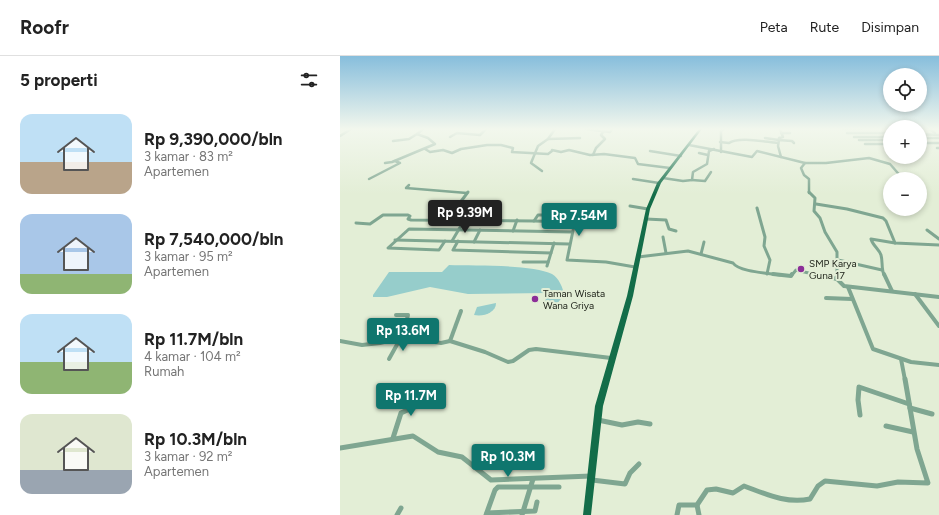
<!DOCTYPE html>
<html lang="id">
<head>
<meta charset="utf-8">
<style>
	body { margin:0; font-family:Figtree,sans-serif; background:#f2f2f2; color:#222; height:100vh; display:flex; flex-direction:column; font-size:15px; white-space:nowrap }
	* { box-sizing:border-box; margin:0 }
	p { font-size:13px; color:#767676 }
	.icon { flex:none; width:22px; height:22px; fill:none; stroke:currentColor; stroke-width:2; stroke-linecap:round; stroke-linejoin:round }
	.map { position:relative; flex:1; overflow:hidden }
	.details { display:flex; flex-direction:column; background:#fff; width:340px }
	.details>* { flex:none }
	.buttons { position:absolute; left:543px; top:12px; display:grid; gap:8px }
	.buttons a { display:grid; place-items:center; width:44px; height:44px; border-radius:50%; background:#fff; box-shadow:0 2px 6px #0003; font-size:20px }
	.price { position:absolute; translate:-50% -34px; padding:0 9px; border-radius:4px; background:#0f766e; color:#fff; font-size:13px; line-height:26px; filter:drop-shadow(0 1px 2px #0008) }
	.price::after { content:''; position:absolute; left:50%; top:24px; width:12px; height:9px; margin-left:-6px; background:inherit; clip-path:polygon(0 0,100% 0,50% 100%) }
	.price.selected { background:#222; color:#fff }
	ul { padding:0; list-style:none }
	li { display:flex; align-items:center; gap:12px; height:100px; padding:0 20px }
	li span { display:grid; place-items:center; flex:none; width:112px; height:80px; border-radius:12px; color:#555 }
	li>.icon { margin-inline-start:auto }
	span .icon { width:48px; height:48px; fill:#fffc; stroke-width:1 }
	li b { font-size:17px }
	h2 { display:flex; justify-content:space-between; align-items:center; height:48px; padding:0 20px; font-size:17px }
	header { display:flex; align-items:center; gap:24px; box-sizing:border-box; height:56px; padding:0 20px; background:#fff; border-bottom:1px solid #e0e0e0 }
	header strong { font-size:19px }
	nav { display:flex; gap:22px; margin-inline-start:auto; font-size:14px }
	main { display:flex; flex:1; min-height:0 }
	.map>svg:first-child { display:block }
	.water { fill:#96cdcb }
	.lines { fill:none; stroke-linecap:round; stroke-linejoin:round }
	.street-far3 { stroke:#7fa691; stroke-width:2.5 }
	.street-far2 { stroke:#7fa691; stroke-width:3 }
	.street-far1 { stroke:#7fa691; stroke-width:4 }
	.street { stroke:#7fa691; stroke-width:5 }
	.primary { fill:#136d49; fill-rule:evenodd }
	.poi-dot { fill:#8c2e98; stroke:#e3eed6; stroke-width:1.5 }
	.labels { text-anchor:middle; stroke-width:4; stroke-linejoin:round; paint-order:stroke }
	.poi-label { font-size:10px; fill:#21251c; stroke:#e3eed6; text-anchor:start }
</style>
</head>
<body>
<header>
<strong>Roofr</strong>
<nav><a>Peta</a><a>Rute</a><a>Disimpan</a></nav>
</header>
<main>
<section class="details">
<h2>5 properti<svg class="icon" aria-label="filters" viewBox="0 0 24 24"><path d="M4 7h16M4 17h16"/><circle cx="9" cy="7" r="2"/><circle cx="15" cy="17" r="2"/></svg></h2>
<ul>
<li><span style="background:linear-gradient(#bfe0f5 60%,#b9a48a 0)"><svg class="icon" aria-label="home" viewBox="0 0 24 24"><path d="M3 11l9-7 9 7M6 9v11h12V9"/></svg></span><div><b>Rp 9,390,000/bln</b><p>3 kamar · 83 m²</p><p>Apartemen</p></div></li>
<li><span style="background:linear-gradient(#a9c7e8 75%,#8fb573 0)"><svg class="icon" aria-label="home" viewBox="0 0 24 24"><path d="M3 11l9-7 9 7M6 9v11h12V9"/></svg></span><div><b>Rp 7,540,000/bln</b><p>3 kamar · 95 m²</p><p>Apartemen</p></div></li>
<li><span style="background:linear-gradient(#bfe0f5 60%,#8fb573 0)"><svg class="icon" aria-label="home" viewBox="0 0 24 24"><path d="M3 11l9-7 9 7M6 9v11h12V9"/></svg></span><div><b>Rp 11.7M/bln</b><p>4 kamar · 104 m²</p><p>Rumah</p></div></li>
<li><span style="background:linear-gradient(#dfe7d0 70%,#9aa5b1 0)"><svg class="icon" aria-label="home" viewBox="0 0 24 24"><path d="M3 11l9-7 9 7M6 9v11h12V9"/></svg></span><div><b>Rp 10.3M/bln</b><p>3 kamar · 92 m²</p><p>Apartemen</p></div></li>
</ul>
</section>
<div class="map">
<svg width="599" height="459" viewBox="0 0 599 459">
	<rect width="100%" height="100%" fill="#e3eed6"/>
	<g class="water">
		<path d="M109,209C133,210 193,208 212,218C219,222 223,232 224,239L212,254L204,252L207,237L128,238L90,231L47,241H33V239L49,216H102Z"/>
		<path d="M156,247C156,257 143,261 134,259L137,251Z"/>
	</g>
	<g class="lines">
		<g class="street-far3">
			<polyline points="246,73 270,76 272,73"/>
			<polyline points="503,73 521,73"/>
			<polyline points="589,73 595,77"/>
			<polyline points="441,77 450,77"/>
			<polyline points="507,77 550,77"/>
			<polyline points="580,78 599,79"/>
			<polyline points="0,80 11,73"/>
			<polyline points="110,81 117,77 140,79 146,73"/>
			<polyline points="514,81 546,81"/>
			<polyline points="425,82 439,84 439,82 443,81 440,73"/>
			<polyline points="580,82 599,82"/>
			<polyline points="208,83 240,82"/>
			<polyline points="519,84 544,84"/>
			<polyline points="53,85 69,83 77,78"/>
			<path d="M380,86L389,87C398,80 426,86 438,87"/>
			<polyline points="587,87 599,87"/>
			<polyline points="525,88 544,88"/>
			<polyline points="349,89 412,101 417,95 465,107 486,107 529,102 550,108 563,123"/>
			<polyline points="597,92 599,92"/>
			<polyline points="85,93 90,96 103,94 112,97 121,93 147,89 161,89 173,92 172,96 208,98 212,95"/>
			<polyline points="212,94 221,96 229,94 250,99 264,98 295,102 298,108 330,112"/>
			<polyline points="310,95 341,100"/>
			<polyline points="381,96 381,75 384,73"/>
			<polyline points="359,97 368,99"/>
			<polyline points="253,99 256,92 265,83 261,79 263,76"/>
			<polyline points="441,101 438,90 439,84 452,85 454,87"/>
			<polyline points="45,107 52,106 95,88 88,82 77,78 83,73"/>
			<polyline points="465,107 461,112 464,119 469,123 469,137"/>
			<polyline points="202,115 191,107 198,90 208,83 215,73"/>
			<polyline points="323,122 343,125 352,124 353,116 367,108 369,95 374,93"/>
			<polyline points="29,123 60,107 55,105"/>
			<polyline points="293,123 319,127"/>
			<polyline points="352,124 365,125 371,116"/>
			<polyline points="69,129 66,132 127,137"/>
		</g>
		<g class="street-far2">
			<polyline points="128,136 119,148 134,155 135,158 129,163"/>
			<polyline points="469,136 475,142 474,155 480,162 485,176 497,196 497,219"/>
			<polyline points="476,148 507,153 543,162 546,165 555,187 599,189"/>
			<polyline points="290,150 308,153"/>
			<polyline points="417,152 425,181 424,190 430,204 427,218"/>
			<polyline points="306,163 326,164 329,173 336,175"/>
			<polyline points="194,165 235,166"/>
			<polyline points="16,167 30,168 43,159 68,159 70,160 68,163 71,164 194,165 198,159 234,159 236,160 227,204 266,206 295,211"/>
			<polyline points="587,174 599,183"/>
			<polyline points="173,175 177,164"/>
			<polyline points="323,181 326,197"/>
			<polyline points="55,184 229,188"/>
			<polyline points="105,185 99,194 48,192 69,173 232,176"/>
			<polyline points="112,185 125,163"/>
			<polyline points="118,185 113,194 211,197"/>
			<polyline points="134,186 140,174"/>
			<polyline points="361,198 364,186"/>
			<path d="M298,201L348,195L393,207C399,216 429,217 440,219"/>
			<polyline points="498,204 542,214"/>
			<polyline points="183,206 208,206"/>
			<polyline points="207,210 214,187"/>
			<polyline points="452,219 456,214 477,219"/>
			<path d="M544,219C541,212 543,206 541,199C539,193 533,190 531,183L555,187"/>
		</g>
		<g class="street-far1">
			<polyline points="433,218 451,220 452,218"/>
			<polyline points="472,218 497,223 504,230 599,241"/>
			<polyline points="544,218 552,235"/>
			<polyline points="497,223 497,218"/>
			<polyline points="508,231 533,293 571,306 599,309"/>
			<polyline points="575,238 599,270"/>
			<polyline points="486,242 512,243"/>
			<polyline points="0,285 22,289 40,287 63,281 101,287 110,285 145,296 168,306 173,305 189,294 196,293 271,302"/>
			<polyline points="110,285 121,255"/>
			<polyline points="49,303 69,267 67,263 68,259 56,259"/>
			<polyline points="561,303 565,324"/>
		</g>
		<g class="street">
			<polyline points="570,352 592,358"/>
			<polyline points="520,359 518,344 519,331 569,348"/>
			<polyline points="258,364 282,369 298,366 310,368"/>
			<polyline points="546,370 573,376"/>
			<polyline points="53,382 61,357 76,350 84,339"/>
			<polyline points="0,392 73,380 98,396 122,401 151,424 251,420"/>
			<polyline points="252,424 285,428 290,417 299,408"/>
			<polyline points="357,449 359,459"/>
			<polyline points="147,457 195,455 197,446"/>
			<polyline points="57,459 61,452"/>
			<polyline points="146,459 155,434 158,431 219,431"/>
			<polyline points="182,459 193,423"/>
			<path d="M337,459L339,449H357L367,434L376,433L393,437L404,430C426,438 446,448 470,443L478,430L485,425L537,430L558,426L588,427L577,393L565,323"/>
		</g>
		<polygon class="primary" points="359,73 362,73 321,127 310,153 293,240 263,350 251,459 243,459 255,350 287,240 306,153 317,127"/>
	</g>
	<linearGradient id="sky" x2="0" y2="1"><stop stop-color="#87bedc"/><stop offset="0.53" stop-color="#f2f7ed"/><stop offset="1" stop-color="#f2f7ed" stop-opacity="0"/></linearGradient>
	<rect width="599" height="138" fill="url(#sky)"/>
	<g class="poi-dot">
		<circle cx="461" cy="213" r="4"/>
		<circle cx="195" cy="243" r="4"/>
	</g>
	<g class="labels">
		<g class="poi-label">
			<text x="469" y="211">SMP Karya<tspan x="469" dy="12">Guna 17</tspan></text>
			<text x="203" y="241">Taman Wisata<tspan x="203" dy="12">Wana Griya</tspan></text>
		</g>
	</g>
</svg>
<div class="buttons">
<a><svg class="icon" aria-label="locate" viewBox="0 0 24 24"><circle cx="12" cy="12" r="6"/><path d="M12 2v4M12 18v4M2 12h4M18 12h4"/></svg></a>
<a>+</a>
<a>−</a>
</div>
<b class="price selected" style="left:125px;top:178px">Rp 9.39M</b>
<b class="price" style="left:239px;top:181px">Rp 7.54M</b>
<b class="price" style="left:63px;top:296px">Rp 13.6M</b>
<b class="price" style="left:71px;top:361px">Rp 11.7M</b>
<b class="price" style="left:168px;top:422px">Rp 10.3M</b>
</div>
</main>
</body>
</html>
